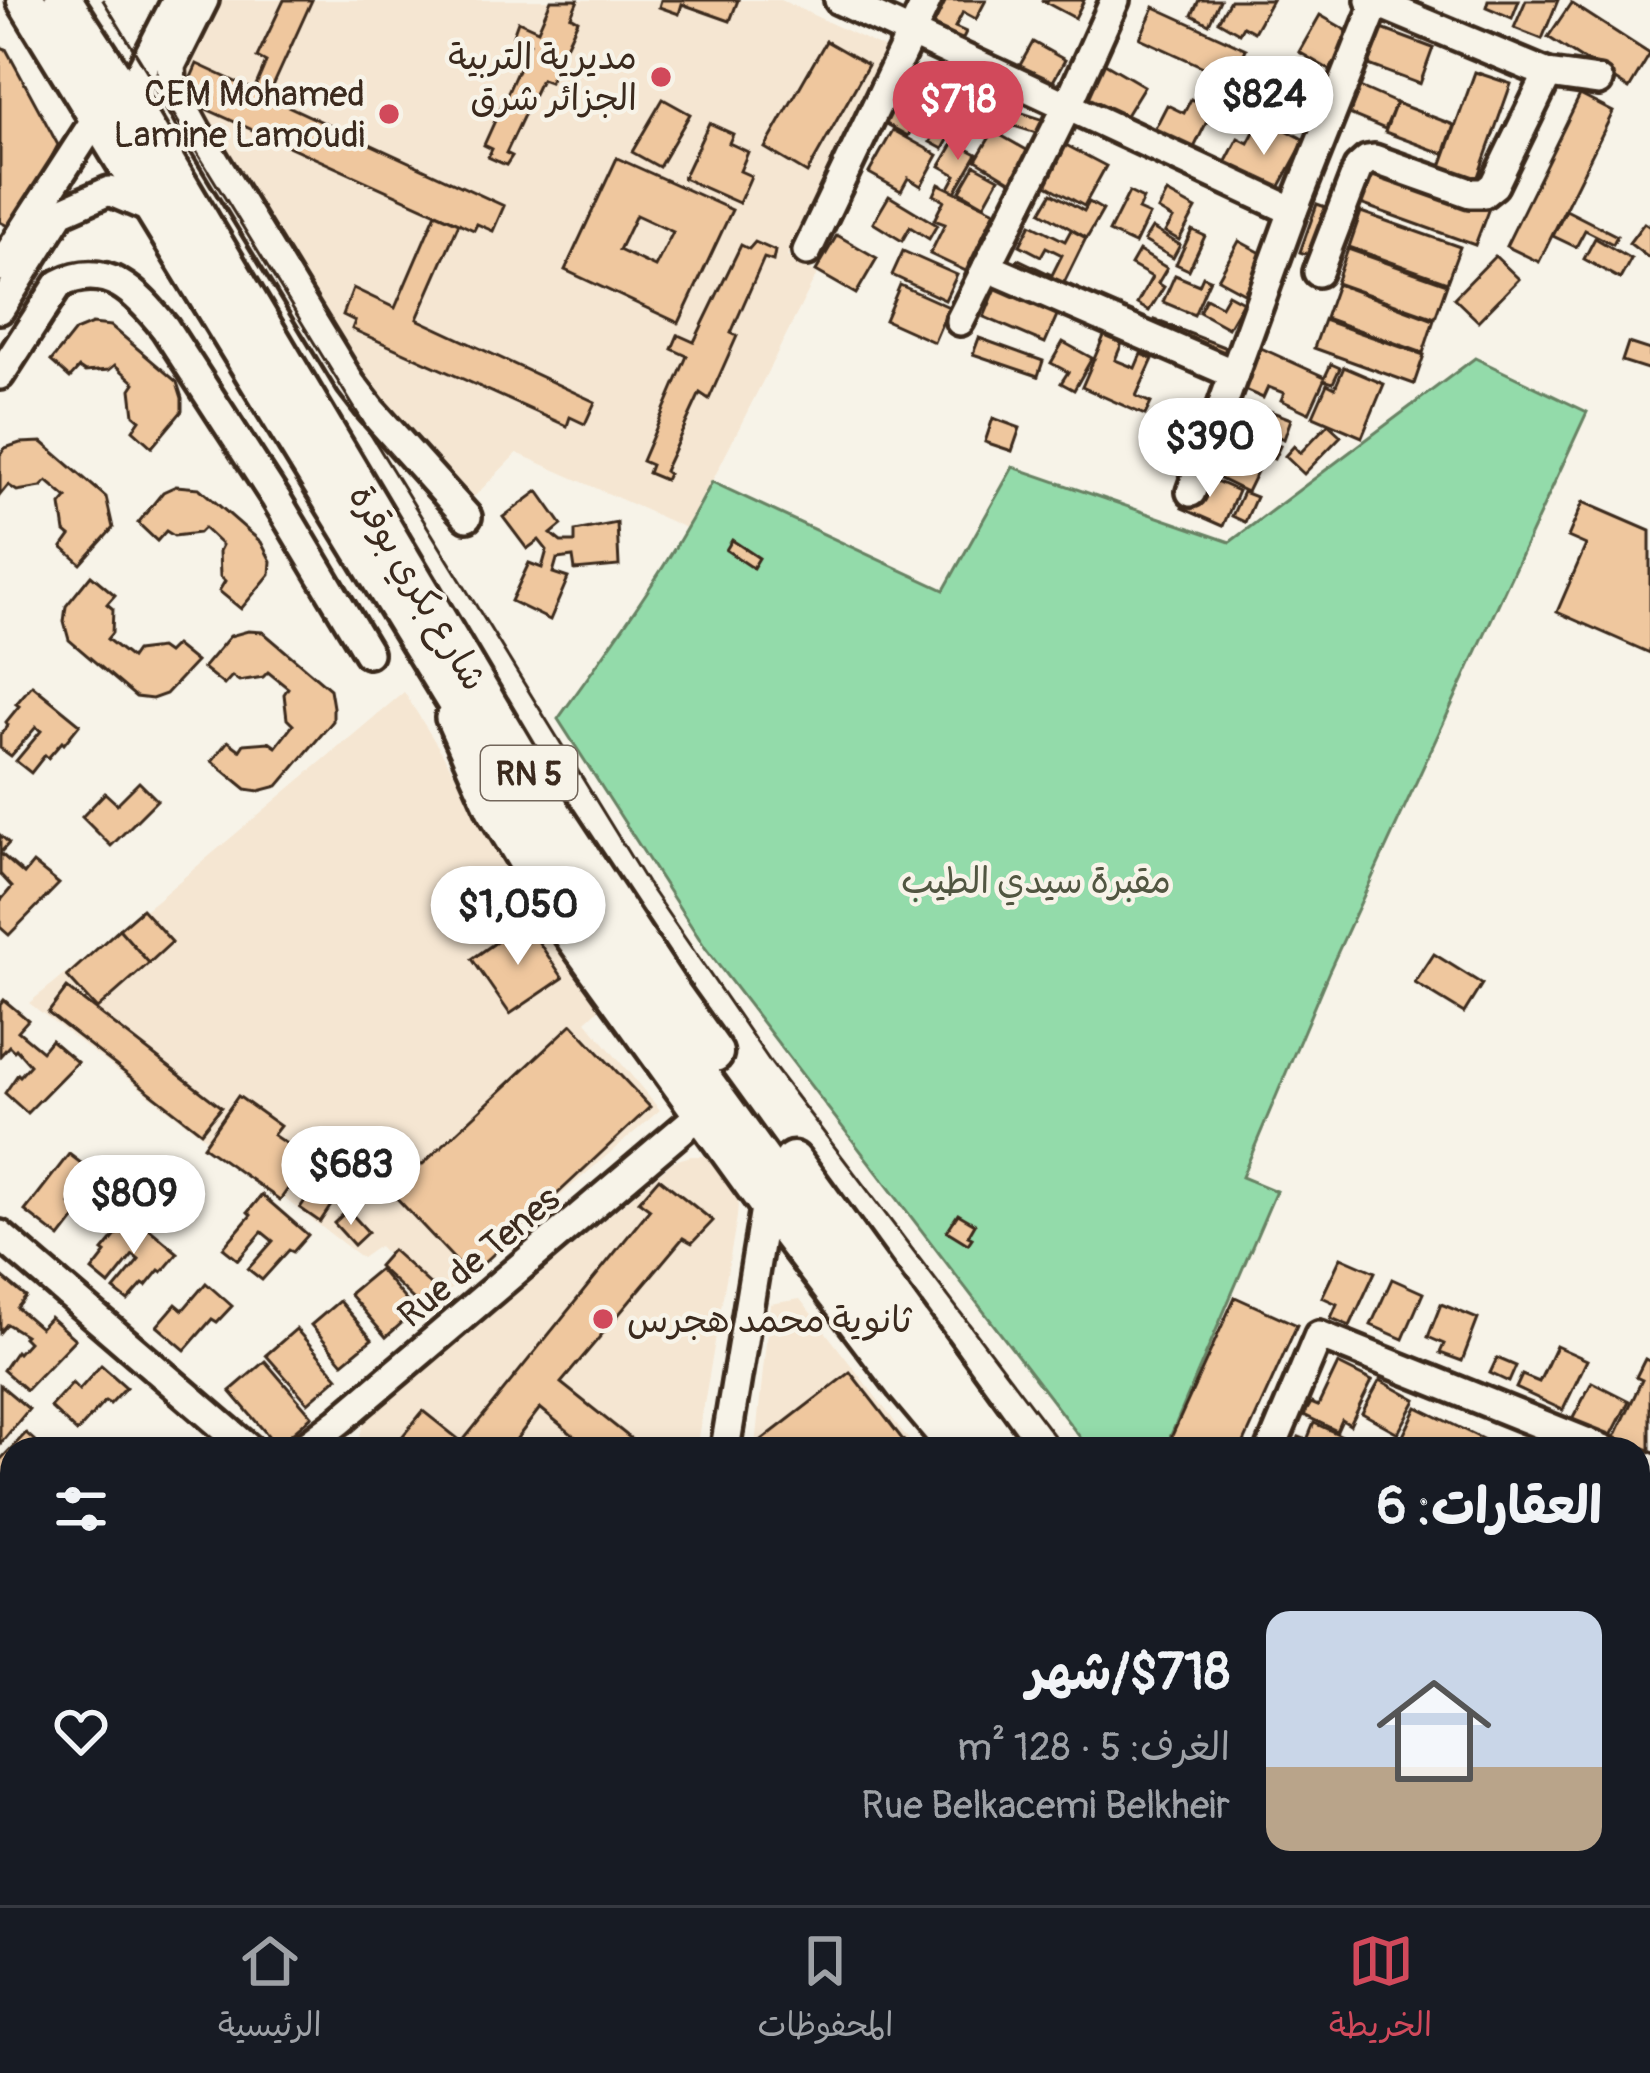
<!DOCTYPE html>
<html lang="ar">
<head>
<meta charset="utf-8">
<style>
	body { margin:0; font-family:Pangolin,"Playpen Sans Arabic",sans-serif; background:#242831; color:#f1f3f6; direction:rtl; height:100vh; display:flex; flex-direction:column; font-size:45px; white-space:nowrap }
	* { box-sizing:border-box; margin:0 }
	p { font-size:39px; color:#9ea1a6 }
	.icon { flex:none; width:66px; height:66px; fill:none; stroke:currentColor; stroke-width:2; stroke-linecap:round; stroke-linejoin:round }
	.map { position:relative; flex:1; overflow:hidden; direction:ltr }
	.panel { position:absolute; left:0px; top:1437px; width:1650px; height:468px; display:flex; flex-direction:column; background:#171b24; border-radius:36px 36px 0 0; box-shadow:0 6px 18px #0003; direction:rtl }
	.panel>* { flex:none }
	.price { position:absolute; translate:-50% -102px; padding:0 27px; border-radius:42px; background:#fff; color:#222; font-size:39px; line-height:78px; filter:drop-shadow(0 3px 6px #0008) }
	.price::after { content:''; position:absolute; left:50%; top:72px; width:36px; height:27px; margin-left:-18px; background:inherit; clip-path:polygon(0 0,100% 0,50% 100%) }
	.price.active { background:#d1495b; color:#fff }
	ul { padding:0; list-style:none }
	li { display:flex; align-items:center; gap:36px; height:300px; padding:0 48px }
	li span { display:grid; place-items:center; flex:none; width:336px; height:240px; border-radius:24px; color:#555 }
	li>.icon { margin-inline-start:auto }
	span .icon { width:144px; height:144px; fill:#fffc; stroke-width:1 }
	li b { font-size:51px }
	h2 { display:flex; justify-content:space-between; align-items:center; height:144px; padding:0 48px; font-size:51px }
	.menu { display:flex; justify-content:space-around; align-items:center; height:168px; border-top:3px solid #363941; background:#171b24; font-size:33px; color:#9ea1a6 }
	.menu a { display:grid; justify-items:center; gap:6px }
	.menu .active { color:#d1495b }
	.map>svg:first-child { display:block }
	.built { fill:#f5e6d2 }
	.green { fill:#93dbaa; stroke:#678264; stroke-width:3 }
	.building { fill:#efc79e; stroke:#3b2a1e; stroke-width:3; fill-rule:evenodd }
	.lines { fill:none; stroke-linecap:round; stroke-linejoin:round }
	.minor-casing { stroke:#3b2a1e; stroke-width:36 }
	.highway-casing { stroke:#3b2a1e; stroke-width:45 }
	.minor { stroke:#f7f3e8; stroke-width:27 }
	.highway { stroke:#f7f3e8; stroke-width:36 }
	.tram { stroke:#3b2a1e; stroke-width:3 }
	.poi-dot { fill:#d1495b; stroke:#f7f3e8; stroke-width:4.5 }
	.labels { text-anchor:middle; stroke-width:9; stroke-linejoin:round; paint-order:stroke }
	.shield { fill:#f7f3e8; stroke:#73665b; stroke-width:3 }
	.shield-label { font-size:33px; font-weight:bold; fill:#3b2a1e }
	.poi-label { font-size:36px; fill:#3b2a1e; stroke:#f7f3e8; text-anchor:end }
	.street-label { font-size:36px; fill:#3b2a1e; stroke:#f7f3e8 }
	.park-label { font-size:36px; fill:#515641; stroke:#f7f3e8 }
</style>
</head>
<body>
<div class="map">
<svg width="1650" height="1905" viewBox="0 0 1650 1905">
	<rect width="100%" height="100%" fill="#f7f3e8"/>
	<filter id="ink" filterUnits="userSpaceOnUse"><feTurbulence type="fractalNoise" baseFrequency=".00833" numOctaves="2"/><feDisplacementMap in="SourceGraphic" scale="24" xChannelSelector="R" yChannelSelector="G"/><feConvolveMatrix kernelMatrix="1 2 1 2 8 2 1 2 1" color-interpolation-filters="sRGB"/></filter>
	<g filter="url(#ink)">
		<g class="built">
			<polygon points="221,0 781,0 886,49 787,256 817,274 688,529 517,453 469,502 378,407 193,103 196,96 179,89"/>
			<polygon points="404,692 573,963 599,1009 586,1021 660,1110 433,1305 379,1246 362,1258 29,1003 157,900"/>
			<polygon points="691,1156 706,1156 724,1164 739,1190 737,1217 696,1449 356,1449 364,1422 674,1161"/>
			<polygon points="800,1299 916,1449 757,1449 755,1446 770,1304"/>
		</g>
		<path class="green" d="M1475,358L1587,412L1329,971L1242,1177L1276,1191L1165,1449H1089L706,949L558,719C613,642 669,566 712,482L944,590L1013,467L1230,542Z"/>
		<g class="building">
			<polygon points="284,0 312,0 268,97 254,90 266,62 257,57"/>
			<polygon points="551,0 578,0 571,16 578,20 549,82 541,79 506,153 512,156 506,165 488,157 492,149 484,145 530,43 513,35 518,21 538,30"/>
			<polygon points="661,0 738,0 730,21 682,4 679,14 659,7"/>
			<polygon points="946,0 986,0 976,19 963,12 955,27 966,32 958,48 929,34"/>
			<polygon points="1041,0 1084,0 1075,18"/>
			<polygon points="1199,0 1220,0 1209,24 1192,15"/>
			<polygon points="1230,0 1272,0 1254,32 1243,26 1239,33 1218,21"/>
			<polygon points="1488,0 1519,0 1512,18 1486,7"/>
			<polygon points="1526,0 1558,0 1542,39 1514,28"/>
			<polygon points="1571,3 1650,54 1629,89 1548,37"/>
			<polygon points="1154,7 1246,49 1232,80 1140,38"/>
			<polygon points="1320,15 1351,33 1330,70 1299,52"/>
			<polygon points="1382,29 1433,48 1420,84 1369,65"/>
			<polygon points="826,41 868,65 807,173 765,148"/>
			<polygon points="1033,42 1065,60 1047,92 1015,74"/>
			<polygon points="0,47 6,49 58,145 14,229 0,222"/>
			<polygon points="1254,60 1275,69 1276,63 1318,80 1301,122 1272,110 1280,91 1247,78"/>
			<polygon points="1103,62 1144,86 1120,125 1080,101"/>
			<polygon points="197,64 504,206 493,231 477,224 474,230 193,103 196,96 185,91"/>
			<polygon points="1475,72 1511,84 1476,182 1440,169"/>
			<polygon points="909,77 946,98 925,134 913,127 908,136 883,122"/>
			<polygon points="1244,80 1272,97 1260,117 1232,100"/>
			<polygon points="1360,87 1396,103 1385,129 1349,114"/>
			<polygon points="960,90 989,106 967,145 950,136 943,149 930,142"/>
			<polygon points="1580,95 1613,112 1539,262 1506,246"/>
			<polygon points="663,99 690,114 659,167 632,152"/>
			<polygon points="1191,99 1213,109 1191,154 1152,134 1167,105 1184,113"/>
			<polygon points="1396,103 1454,125 1444,154 1385,132"/>
			<polygon points="1013,110 1044,120 1039,134 1008,124"/>
			<polygon points="1262,117 1305,140 1273,199 1221,171 1238,138 1248,143"/>
			<polygon points="999,122 1008,127 1002,136 1032,153 1014,183 976,160"/>
			<polygon points="709,123 733,134 729,143 748,152 740,171 751,176 739,203 683,178"/>
			<polygon points="893,130 938,155 921,186 908,178 901,191 869,173"/>
			<polygon points="954,142 977,154 955,192 949,188 956,175 940,166"/>
			<polygon points="1064,144 1106,166 1084,206 1043,183"/>
			<path d="M617,158L732,210L679,323L565,270ZM636,215L673,232L655,267L619,250Z"/>
			<polygon points="975,165 999,178 984,205 960,191"/>
			<polygon points="1371,165 1489,208 1475,245 1358,203"/>
			<polygon points="939,184 995,211 966,271 930,254 945,224 934,220 944,200 934,195"/>
			<polygon points="1129,192 1143,199 1138,210 1149,215 1135,244 1109,232"/>
			<polygon points="1052,193 1084,211 1089,202 1103,210 1087,238 1041,212"/>
			<polygon points="1167,193 1196,209 1179,240 1165,232 1173,219 1158,210"/>
			<polygon points="889,196 937,225 929,239 910,227 902,241 873,223"/>
			<polygon points="1317,204 1334,210 1317,258 1300,252"/>
			<polygon points="1566,210 1617,236 1613,244 1585,230 1576,247 1553,236"/>
			<polygon points="1361,212 1460,247 1447,282 1349,247"/>
			<polygon points="436,213 459,223 417,319 595,402 585,424 570,417 567,426 352,329 355,321 343,315 353,288 395,308"/>
			<polygon points="1644,223 1650,227 1650,259 1629,243"/>
			<polygon points="1031,224 1065,241 1071,230 1086,238 1058,295 1011,272 1018,259 1052,275 1062,255 1046,247 1041,256 1020,245"/>
			<polygon points="1152,228 1180,245 1173,258 1144,241"/>
			<polygon points="1192,230 1205,236 1189,270 1176,264"/>
			<polygon points="837,235 877,258 856,294 816,271"/>
			<polygon points="1595,238 1631,259 1620,279 1584,259"/>
			<polygon points="1239,241 1265,255 1244,293 1218,279"/>
			<polygon points="755,242 775,251 773,261 764,258 731,333 737,336 709,399 700,393 664,471 668,474 665,480 648,473 651,465 642,461 687,356 672,349 678,335 694,342 741,245 749,249"/>
			<polygon points="1348,249 1447,284 1435,318 1336,283"/>
			<polygon points="903,251 957,275 945,300 892,275"/>
			<polygon points="1139,251 1167,268 1158,283 1164,287 1149,311 1137,304 1152,277 1131,265"/>
			<polygon points="1495,256 1519,279 1478,321 1454,298"/>
			<polygon points="1175,275 1199,285 1203,276 1210,279 1194,315 1163,302"/>
			<polygon points="1337,284 1434,320 1423,353 1325,318"/>
			<polygon points="900,285 949,307 934,342 885,320"/>
			<polygon points="997,286 1058,313 1045,343 984,317"/>
			<polygon points="1228,294 1243,302 1228,328 1199,312 1206,298 1221,306"/>
			<polygon points="1155,320 1227,348 1221,362 1149,335"/>
			<polygon points="1324,320 1424,355 1414,384 1314,348"/>
			<polygon points="92,324 111,326 177,382 182,398 182,411 152,447 133,430 140,420 134,415 131,389 135,383 115,365 109,370 85,372 79,368 70,378 51,361 75,331"/>
			<polygon points="1107,329 1125,336 1115,360 1135,368 1141,354 1153,359 1136,396 1151,403 1145,415 1082,387"/>
			<polygon points="979,338 1043,361 1038,376 973,354"/>
			<polygon points="1063,342 1092,358 1074,390 1061,383 1068,372 1051,363"/>
			<polygon points="1628,343 1650,350 1650,370 1622,361"/>
			<polygon points="1261,348 1325,377 1331,364 1340,368 1333,383 1324,380 1309,413 1281,400 1284,393 1268,387 1263,398 1242,389"/>
			<polygon points="1344,367 1384,384 1362,437 1313,416 1327,384 1335,388"/>
			<polygon points="1259,407 1291,419 1284,439 1252,427"/>
			<polygon points="993,418 1020,428 1012,451 985,442"/>
			<polygon points="1226,420 1280,446 1274,459 1265,455 1247,492 1202,470"/>
			<polygon points="1328,424 1341,436 1304,474 1285,456 1294,446 1300,453"/>
			<polygon points="42,442 106,497 113,528 81,564 62,547 70,536 65,532 61,505 67,498 47,481 41,487 17,491 8,485 0,495 0,455 5,448 20,443"/>
			<polygon points="1198,473 1238,491 1223,526 1182,508"/>
			<polygon points="176,486 199,488 261,542 271,561 270,574 241,609 219,591 225,581 220,576 219,551 222,545 204,528 199,533 174,536 166,531 157,541 138,523 163,492"/>
			<polygon points="538,491 562,525 551,534 561,542 575,542 575,531 617,523 619,566 575,570 573,557 557,559 553,573 568,578 550,620 511,601 529,563 542,568 547,550 539,540 527,549 503,517"/>
			<polygon points="1243,492 1256,497 1245,522 1232,516"/>
			<polygon points="1583,502 1650,531 1650,653 1557,612 1586,545 1568,537"/>
			<polygon points="732,540 759,558 753,568 726,550"/>
			<polygon points="91,575 115,595 107,604 113,609 112,633 107,639 131,658 136,651 160,648 167,653 175,645 196,662 166,694 152,699 136,697 69,640 64,622 66,606"/>
			<polygon points="248,631 263,632 330,689 333,707 333,721 278,786 259,791 246,789 212,761 228,741 240,750 244,744 269,742 276,747 293,725 287,719 284,694 288,688 268,672 263,677 239,681 232,676 224,685 203,668 230,636"/>
			<polygon points="32,685 80,724 64,744 62,742 48,758 45,755 31,773 16,761 41,731 36,727 11,756 0,748 0,735 8,725 6,722 19,706 16,704"/>
			<polygon points="139,782 157,800 111,846 82,817 105,793 117,804"/>
			<polygon points="0,835 9,843 0,853 24,874 33,863 59,884 9,935 0,927 0,897 2,899 12,887 0,874"/>
			<polygon points="142,909 172,942 149,963 119,929"/>
			<polygon points="525,922 563,978 510,1014 472,959"/>
			<polygon points="119,929 149,963 97,1009 67,976"/>
			<polygon points="1434,954 1482,984 1464,1013 1415,983"/>
			<polygon points="67,988 221,1107 201,1132 48,1013"/>
			<polygon points="4,1000 28,1020 18,1031 42,1051 51,1040 77,1062 27,1113 5,1093 18,1074 20,1076 30,1065 16,1049 14,1051 9,1046 0,1056 0,1005"/>
			<polygon points="572,1024 650,1107 470,1276 392,1193"/>
			<polygon points="238,1096 280,1126 273,1135 309,1159 280,1200 203,1146"/>
			<polygon points="69,1154 94,1173 70,1204 80,1212 60,1238 25,1211"/>
			<polygon points="324,1172 344,1186 320,1222 300,1208"/>
			<polygon points="659,1178 713,1221 692,1243 683,1238 561,1383 644,1449 590,1449 540,1408 509,1449 392,1449 423,1411 462,1442 650,1209 639,1201"/>
			<polygon points="262,1195 308,1235 293,1252 289,1250 262,1280 248,1269 273,1241 262,1232 238,1260 223,1248 251,1215 248,1212"/>
			<polygon points="348,1210 368,1232 354,1245 334,1223"/>
			<polygon points="130,1213 178,1253 162,1272 159,1270 146,1286 143,1284 128,1301 114,1290 139,1260 133,1255 109,1285 92,1271 106,1253 103,1251 117,1234 114,1232"/>
			<polygon points="958,1214 975,1224 968,1236 972,1238 968,1244 947,1231"/>
			<polygon points="392,1250 441,1294 426,1311 378,1266"/>
			<polygon points="1341,1257 1375,1272 1350,1326 1331,1318 1337,1304 1322,1297"/>
			<polygon points="379,1269 415,1311 386,1337 349,1294"/>
			<polygon points="2,1277 26,1297 17,1308 40,1328 50,1317 75,1339 26,1390 3,1370 16,1351 18,1353 28,1342 23,1337 25,1335 7,1324 0,1332 0,1280"/>
			<polygon points="1392,1279 1423,1293 1403,1339 1371,1325"/>
			<polygon points="206,1283 232,1306 217,1322 212,1319 185,1350 157,1326 176,1304 183,1310"/>
			<polygon points="1235,1297 1297,1325 1241,1449 1166,1449"/>
			<polygon points="339,1301 372,1339 343,1363 311,1325"/>
			<polygon points="1441,1304 1478,1319 1462,1361 1440,1353 1444,1344 1428,1337"/>
			<polygon points="296,1329 338,1377 308,1403 266,1355"/>
			<polygon points="1556,1346 1587,1360 1563,1410 1516,1388 1522,1375 1539,1382"/>
			<polygon points="1497,1358 1516,1366 1509,1382 1490,1373"/>
			<polygon points="1645,1359 1650,1361 1650,1454 1615,1437 1642,1380 1636,1377"/>
			<polygon points="265,1361 312,1416 277,1446 230,1391"/>
			<polygon points="1338,1364 1372,1381 1350,1425 1342,1420 1337,1431 1304,1415 1311,1403 1318,1406"/>
			<polygon points="101,1365 126,1387 110,1404 105,1401 77,1432 50,1407 72,1383 79,1390"/>
			<polygon points="850,1372 910,1449 757,1449 754,1446"/>
			<polygon points="1380,1380 1416,1400 1398,1433 1362,1413"/>
			<polygon points="1592,1382 1629,1401 1609,1440 1572,1420"/>
			<polygon points="0,1385 29,1409 0,1444"/>
			<polygon points="1417,1407 1503,1449 1419,1449 1401,1440"/>
			<polygon points="1314,1423 1351,1440 1347,1449 1294,1449 1299,1437 1307,1440"/>
			<polygon points="26,1433 44,1449 12,1449 12,1485 0,1498 0,1460"/>
			<polygon points="1638,1497 1650,1504 1650,1540 1638,1534"/>
			<polygon points="1638,1550 1650,1555 1650,1584 1638,1609"/>
			<polygon points="12,1600 12,1660 10,1661 0,1650 0,1610"/>
			<polygon points="1638,1864 1647,1868 1642,1878 1650,1882 1650,1905 1621,1905 1596,1893 1638,1893"/>
			<polygon points="74,1893 139,1893 130,1905 65,1905"/>
			<polygon points="260,1893 311,1893 312,1905 262,1903"/>
			<polygon points="320,1893 376,1893 378,1904 322,1905"/>
			<polygon points="450,1893 505,1893 506,1905 451,1905"/>
			<polygon points="530,1893 584,1893 584,1899 531,1905"/>
			<polygon points="698,1893 727,1893 731,1905 674,1905 672,1901"/>
			<polygon points="1018,1893 1067,1893 1081,1905 1024,1905"/>
			<polygon points="1235,1893 1285,1893 1295,1905 1244,1905"/>
			<polygon points="1451,1893 1492,1893 1490,1896 1496,1902 1493,1905 1439,1905"/>
		</g>
		<g class="lines">
			<g class="minor-casing">
				<g id="minor">
					<polyline points="204,0 171,66 172,86 197,132 351,384 371,410 467,517"/>
					<polyline points="839,0 1293,211"/>
					<polyline points="1370,0 1548,74 1598,81"/>
					<polyline points="127,98 177,0"/>
					<polyline points="807,251 927,0"/>
					<polyline points="0,267 90,128"/>
					<polyline points="987,267 1234,374"/>
					<polyline points="1318,272 1358,168 1367,160 1374,159 1470,193 1484,193 1494,185 1548,74"/>
					<polyline points="0,309 61,212 109,191 154,210"/>
					<polyline points="960,321 1067,107 1115,0"/>
					<path d="M0,375L59,284C107,260 137,293 165,328L276,499L368,653"/>
					<polyline points="1191,492 1293,211 1377,0"/>
					<polyline points="450,718 491,810 562,927 765,1208 901,1387 943,1437"/>
					<polyline points="0,1235 249,1449"/>
					<polyline points="302,1449 339,1421 698,1116"/>
					<polyline points="725,1449 765,1208"/>
					<polyline points="1271,1449 1319,1335 1603,1449"/>
					<polyline points="1638,1463 1650,1468"/>
					<polyline points="1638,1622 1650,1626"/>
					<polyline points="0,1704 12,1694"/>
					<polyline points="1638,1716 1650,1687"/>
					<polyline points="1638,1835 1650,1850"/>
					<polyline points="393,1893 395,1905"/>
					<polyline points="793,1893 807,1905"/>
					<polyline points="986,1893 1000,1905"/>
					<polyline points="1391,1893 1402,1905"/>
					<polyline points="0,1898 9,1905"/>
					<polyline points="647,1905 648,1893"/>
					<polyline points="944,1905 952,1893"/>
					<polyline points="1553,1905 1559,1893"/>
				</g>
			</g>
			<g class="highway-casing">
				<g id="highway">
					<polyline points="26,0 530,823 635,986 971,1449"/>
					<polyline points="63,0 127,98 552,813 671,993 714,1053"/>
					<polyline points="793,1161 1002,1449"/>
					<polyline points="1309,1893 1318,1905"/>
				</g>
			</g>
			<use href="#minor" class="minor"/>
			<use href="#highway" class="highway"/>
			<g class="tram">
				<polyline points="103,0 647,883 771,1063 1064,1449"/>
				<polyline points="1393,1893 1403,1905"/>
			</g>
		</g>
	</g>
	<g class="poi-dot">
		<circle cx="661" cy="77" r="12"/>
		<circle cx="389" cy="114" r="12"/>
		<circle cx="603" cy="1319" r="12"/>
	</g>
	<g class="labels">
		<rect class="shield" x="481" y="746" width="96" height="54" rx="9"/>
		<g class="shield-label">
			<text x="529" y="785">RN 5</text>
		</g>
		<g class="poi-label">
			<text x="637" y="69">مديرية التربية<tspan x="637" dy="41">الجزائر شرق</tspan></text>
			<text x="365" y="106">CEM Mohamed<tspan x="365" dy="41">Lamine Lamoudi</tspan></text>
			<text x="627" y="1332" text-anchor="start">ثانوية محمد هجرس</text>
		</g>
		<g class="street-label">
			<text transform="translate(419 587) rotate(59)" y="13">شارع بكري بوقرة</text>
			<text transform="translate(478 1256) rotate(-40)" y="13">Rue de Tenes</text>
		</g>
		<g class="park-label">
			<text x="1036" y="893">مقبرة سيدي الطيب</text>
		</g>
	</g>
</svg>
<b class="price" style="left:1264px;top:158px">$824</b>
<b class="price active" style="left:958px;top:163px">$718</b>
<b class="price" style="left:1210px;top:500px">$390</b>
<b class="price" style="left:518px;top:968px">$1,050</b>
<b class="price" style="left:351px;top:1228px">$683</b>
<b class="price" style="left:134px;top:1257px">$809</b>
<section class="panel">
<h2>العقارات: 6<svg class="icon" aria-label="filters" viewBox="0 0 24 24"><path d="M4 7h16M4 17h16"/><circle cx="9" cy="7" r="2"/><circle cx="15" cy="17" r="2"/></svg></h2>
<ul>
<li><span style="background:linear-gradient(#c9d6e8 65%,#b9a48a 0)"><svg class="icon" aria-label="home" viewBox="0 0 24 24"><path d="M3 11l9-7 9 7M6 9v11h12V9"/></svg></span><div><b>$718/شهر</b><p>الغرف: 5 · 128 m²</p><p>Rue Belkacemi Belkheir</p></div><svg class="icon" aria-label="heart" viewBox="0 0 24 24"><path d="M12 20l-8-8c-3-5 5-10 8-4 3-6 11-1 8 4z"/></svg></li>
</ul>
</section>
</div>
<nav class="menu">
<a class="active"><svg class="icon" aria-label="map" viewBox="0 0 24 24"><path d="M3 6l6-2 6 2 6-2v14l-6 2-6-2-6 2zM9 4v14M15 6v14"/></svg>الخريطة</a>
<a><svg class="icon" aria-label="saved" viewBox="0 0 24 24"><path d="M7 4h10v16l-5-4-5 4z"/></svg>المحفوظات</a>
<a><svg class="icon" aria-label="home" viewBox="0 0 24 24"><path d="M3 11l9-7 9 7M6 9v11h12V9"/></svg>الرئيسية</a>
</nav>
</body>
</html>
